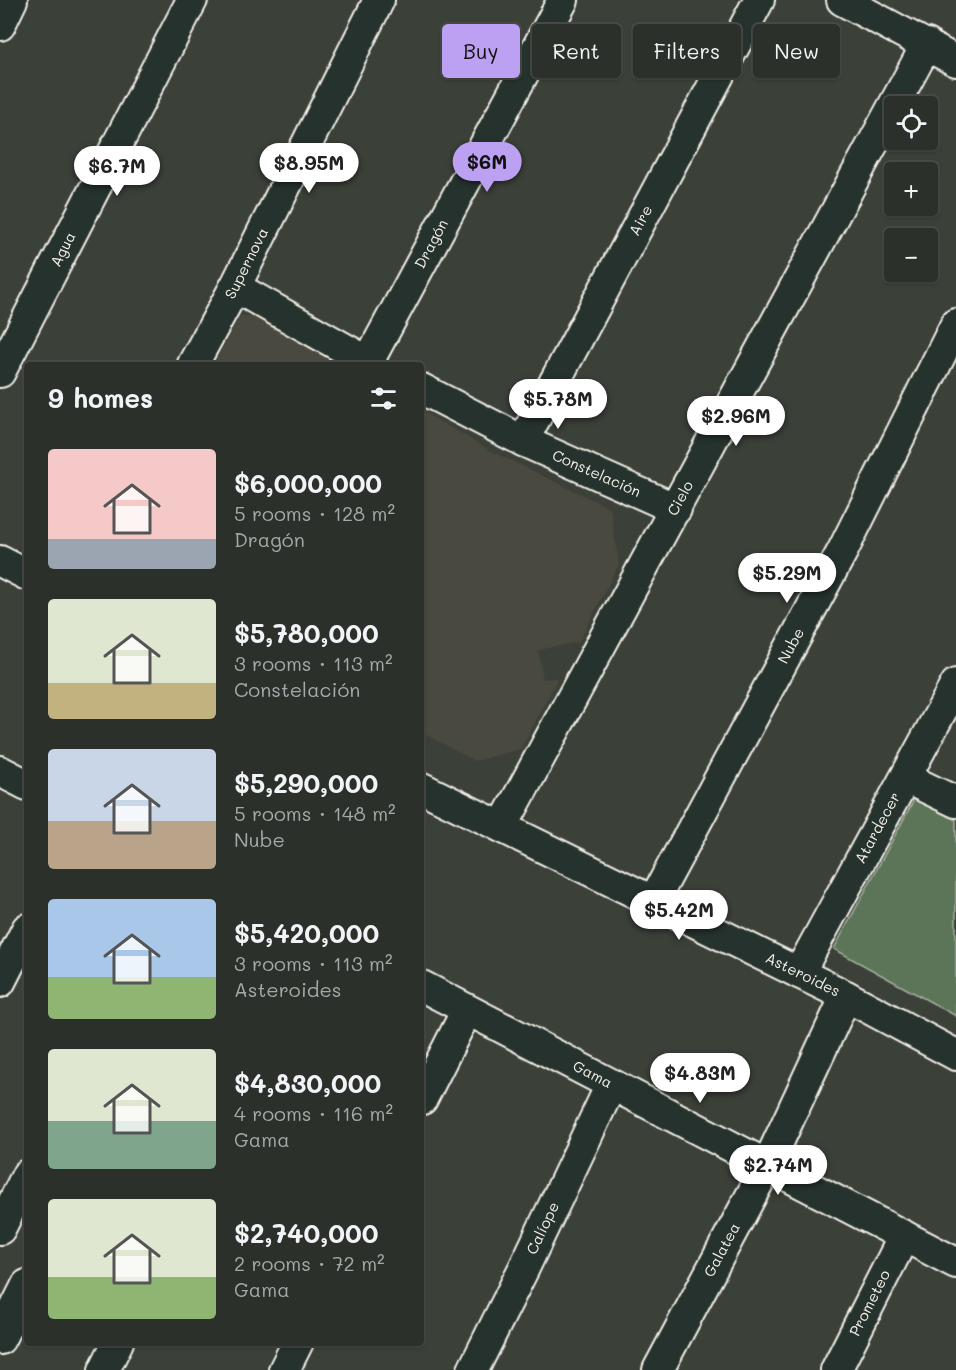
<!DOCTYPE html>
<html lang="en">
<head>
<meta charset="utf-8">
<style>
	body { margin:0; font-family:Mali,sans-serif; background:#343833; color:#f1f3f6; height:100vh; display:flex; flex-direction:column; font-size:22px; white-space:nowrap }
	* { box-sizing:border-box; margin:0 }
	p { font-size:20px; color:#a6a9a9 }
	.icon { flex:none; width:33px; height:33px; fill:none; stroke:currentColor; stroke-width:2; stroke-linecap:round; stroke-linejoin:round }
	.map { position:relative; flex:1; overflow:hidden }
	.sheet { position:absolute; left:24px; top:362px; width:400px; height:984px; display:flex; flex-direction:column; background:#2c302b; border-radius:6px; box-shadow:0 2px 4px #0004,0 0 0 2px #484b47 }
	.sheet>* { flex:none }
	.guide { position:absolute; left:442px; top:24px; width:423px; height:54px; display:flex; gap:12px }
	.tools { position:absolute; left:884px; top:96px; display:grid; gap:12px }
	.tools a { display:grid; place-items:center; width:54px; height:54px; border-radius:6px; background:#2c302b; box-shadow:0 2px 4px #0004,0 0 0 2px #484b47; font-size:30px }
	.price { position:absolute; translate:-50% -51px; padding:0 14px; border-radius:21px; background:#fff; color:#222; font-size:20px; line-height:39px; filter:drop-shadow(0 2px 3px #0008) }
	.price::after { content:''; position:absolute; left:50%; top:36px; width:18px; height:14px; margin-left:-9px; background:inherit; clip-path:polygon(0 0,100% 0,50% 100%) }
	.price.current { background:#bca0f2; color:#111 }
	ul { padding:0; list-style:none }
	li { display:flex; align-items:center; gap:18px; height:150px; padding:0 24px }
	li span { display:grid; place-items:center; flex:none; width:168px; height:120px; border-radius:6px; color:#555 }
	li>.icon { margin-inline-start:auto }
	span .icon { width:72px; height:72px; fill:#fffc; stroke-width:1 }
	li b { font-size:26px }
	h2 { display:flex; justify-content:space-between; align-items:center; height:72px; padding:0 24px; font-size:26px }
	.chip { padding:0 21px; border-radius:6px; background:#2c302b; box-shadow:0 2px 4px #0004,0 0 0 2px #484b47; font-size:21px; line-height:54px }
	.chip.current { background:#bca0f2; color:#111 }
	.map>svg:first-child { display:block }
	.built { fill:#494a41 }
	.green { fill:#5c7459; stroke:#a8b2a0; stroke-width:1.5 }
	.lines { fill:none; stroke-linecap:round; stroke-linejoin:round }
	.minor-casing { stroke:#f4f1e8; stroke-width:34 }
	.minor { stroke:#26332d; stroke-width:30 }
	.labels { text-anchor:middle; stroke-width:4.5; stroke-linejoin:round; paint-order:stroke }
	.street-label { font-size:15px; fill:#f4f1e8; stroke:#26332d }
</style>
</head>
<body>
<div class="map">
<svg width="956" height="1370" viewBox="0 0 956 1370">
	<rect width="100%" height="100%" fill="#3b4039"/>
	<filter id="ink" filterUnits="userSpaceOnUse"><feTurbulence type="fractalNoise" baseFrequency=".0167" numOctaves="2"/><feDisplacementMap in="SourceGraphic" scale="12" xChannelSelector="R" yChannelSelector="G"/><feConvolveMatrix kernelMatrix="1 2 1 2 8 2 1 2 1" color-interpolation-filters="sRGB"/></filter>
	<g filter="url(#ink)">
		<g class="built">
			<polygon points="240,316 253,316 339,364 214,364"/>
			<polygon points="422,411 491,451 610,508 619,564 579,642 538,650 543,679 558,678 521,749 474,761 422,732"/>
		</g>
		<polygon class="green" points="915,798 956,820 956,1016 834,949"/>
		<g class="lines">
			<g class="minor-casing">
				<g id="minor">
					<polyline points="842,0 956,61"/>
					<polyline points="0,25 12,0"/>
					<polyline points="235,287 372,364"/>
					<path id="s1" d="M368,362L563,0"/>
					<path id="s2" d="M193,364L235,287L379,0"/>
					<path id="s3" d="M0,372L192,0"/>
					<path id="s4" d="M422,389L523,441L676,509"/>
					<path id="s5" d="M523,441L759,0"/>
					<polyline points="0,561 27,575"/>
					<polyline points="0,771 27,785"/>
					<polyline points="906,778 956,802"/>
					<path id="s6" d="M422,788L846,996L956,1055"/>
					<path id="s7" d="M502,827L927,44"/>
					<path id="s8" d="M653,902L843,550L956,324"/>
					<path id="s9" d="M799,973L956,684"/>
					<polyline points="0,982 27,929"/>
					<path id="s10" d="M422,986L956,1263"/>
					<polyline points="422,1099 467,1010"/>
					<polyline points="0,1229 27,1175"/>
					<polyline points="0,1339 27,1285"/>
					<polyline points="104,1370 118,1342"/>
					<polyline points="284,1370 298,1342"/>
					<path id="s11" d="M473,1370L525,1266L611,1085"/>
					<path id="s12" d="M658,1370L767,1166L846,996"/>
					<path id="s13" d="M836,1370L904,1236"/>
				</g>
			</g>
			<use href="#minor" class="minor"/>
		</g>
	</g>
	<g class="labels">
		<g class="street-label">
			<text dy="5" stroke="none"><textPath href="#s5" startOffset="250">Aire</textPath></text>
			<text dy="5" stroke="none"><textPath href="#s1" startOffset="134">Dragón</textPath></text>
			<text dy="5" stroke="none"><textPath href="#s3" startOffset="138">Agua</textPath></text>
			<text dy="5" stroke="none"><textPath href="#s2" startOffset="114">Supernova</textPath></text>
			<text dy="5" stroke="none"><textPath href="#s4" startOffset="194">Constelación</textPath></text>
			<text dy="5" stroke="none"><textPath href="#s7" startOffset="374">Cielo</textPath></text>
			<text dy="5" stroke="none"><textPath href="#s8" startOffset="291">Nube</textPath></text>
			<text dy="5" stroke="none"><textPath href="#s9" startOffset="165">Atardecer</textPath></text>
			<text dy="5" stroke="none"><textPath href="#s6" startOffset="424">Asteroides</textPath></text>
			<text dy="5" stroke="none"><textPath href="#s10" startOffset="192">Gama</textPath></text>
			<text dy="5" stroke="none"><textPath href="#s11" startOffset="158">Calíope</textPath></text>
			<text dy="5" stroke="none"><textPath href="#s12" startOffset="136">Galatea</textPath></text>
			<text dy="5" stroke="none"><textPath href="#s13" startOffset="75">Prometeo</textPath></text>
		</g>
	</g>
</svg>
<div class="tools">
<a><svg class="icon" aria-label="locate" viewBox="0 0 24 24"><circle cx="12" cy="12" r="6"/><path d="M12 2v4M12 18v4M2 12h4M18 12h4"/></svg></a>
<a>+</a>
<a>−</a>
</div>
<b class="price current" style="left:487px;top:193px">$6M</b>
<b class="price" style="left:309px;top:194px">$8.95M</b>
<b class="price" style="left:117px;top:197px">$6.7M</b>
<b class="price" style="left:558px;top:430px">$5.78M</b>
<b class="price" style="left:736px;top:447px">$2.96M</b>
<b class="price" style="left:787px;top:604px">$5.29M</b>
<b class="price" style="left:679px;top:941px">$5.42M</b>
<b class="price" style="left:700px;top:1104px">$4.83M</b>
<b class="price" style="left:778px;top:1196px">$2.74M</b>
<div class="guide">
<a class="chip current">Buy</a>
<a class="chip">Rent</a>
<a class="chip">Filters</a>
<a class="chip">New</a>
</div>
<section class="sheet">
<h2>9 homes<svg class="icon" aria-label="filters" viewBox="0 0 24 24"><path d="M4 7h16M4 17h16"/><circle cx="9" cy="7" r="2"/><circle cx="15" cy="17" r="2"/></svg></h2>
<ul>
<li><span style="background:linear-gradient(#f6c9c9 75%,#9aa5b1 0)"><svg class="icon" aria-label="home" viewBox="0 0 24 24"><path d="M3 11l9-7 9 7M6 9v11h12V9"/></svg></span><div><b>$6,000,000</b><p>5 rooms · 128 m²</p><p>Dragón</p></div></li>
<li><span style="background:linear-gradient(#dfe7d0 70%,#c2b280 0)"><svg class="icon" aria-label="home" viewBox="0 0 24 24"><path d="M3 11l9-7 9 7M6 9v11h12V9"/></svg></span><div><b>$5,780,000</b><p>3 rooms · 113 m²</p><p>Constelación</p></div></li>
<li><span style="background:linear-gradient(#c9d6e8 60%,#b9a48a 0)"><svg class="icon" aria-label="home" viewBox="0 0 24 24"><path d="M3 11l9-7 9 7M6 9v11h12V9"/></svg></span><div><b>$5,290,000</b><p>5 rooms · 148 m²</p><p>Nube</p></div></li>
<li><span style="background:linear-gradient(#a9c7e8 65%,#8fb573 0)"><svg class="icon" aria-label="home" viewBox="0 0 24 24"><path d="M3 11l9-7 9 7M6 9v11h12V9"/></svg></span><div><b>$5,420,000</b><p>3 rooms · 113 m²</p><p>Asteroides</p></div></li>
<li><span style="background:linear-gradient(#dfe7d0 60%,#7fa58c 0)"><svg class="icon" aria-label="home" viewBox="0 0 24 24"><path d="M3 11l9-7 9 7M6 9v11h12V9"/></svg></span><div><b>$4,830,000</b><p>4 rooms · 116 m²</p><p>Gama</p></div></li>
<li><span style="background:linear-gradient(#dfe7d0 65%,#8fb573 0)"><svg class="icon" aria-label="home" viewBox="0 0 24 24"><path d="M3 11l9-7 9 7M6 9v11h12V9"/></svg></span><div><b>$2,740,000</b><p>2 rooms · 72 m²</p><p>Gama</p></div></li>
</ul>
</section>
</div>
</body>
</html>
